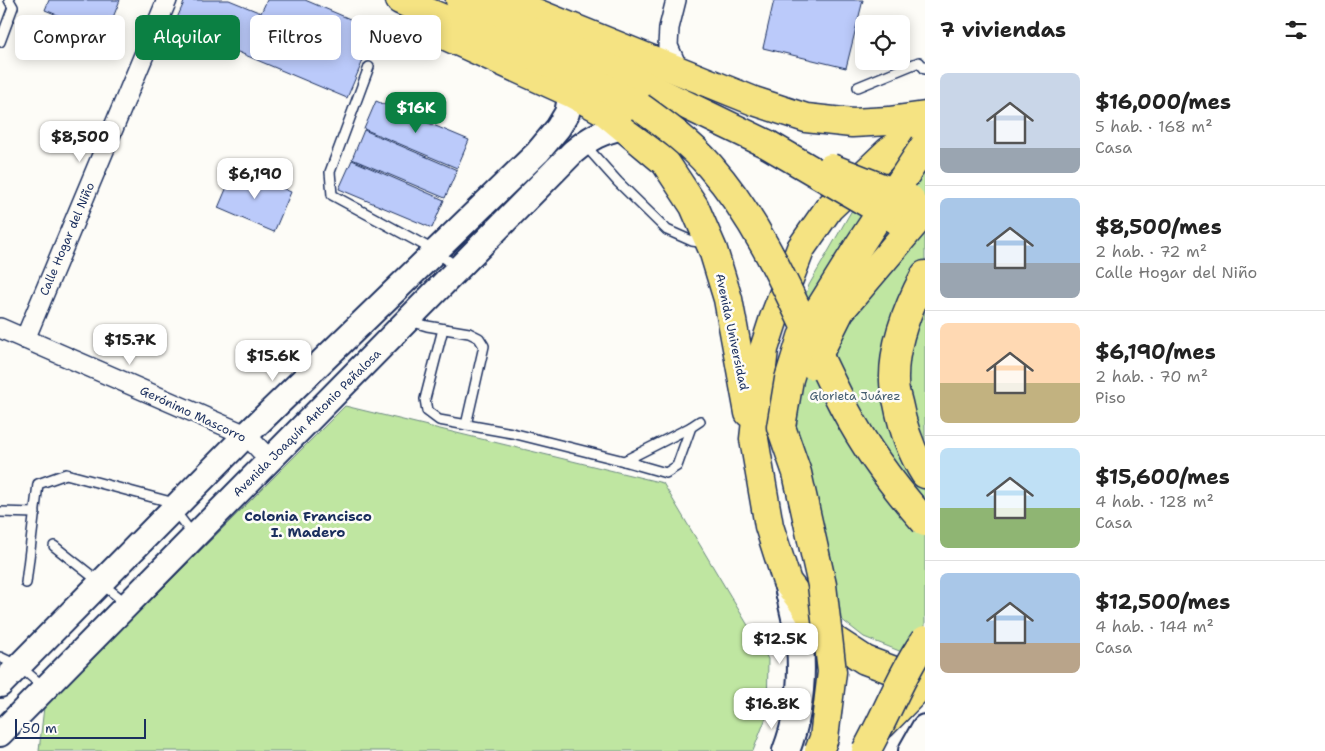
<!DOCTYPE html>
<html lang="es">
<head>
<meta charset="utf-8">
<style>
	body { margin:0; font-family:"Shantell Sans",sans-serif; background:#f2f2f2; color:#222; height:100vh; display:flex; flex-direction:column; font-size:19px; white-space:nowrap }
	* { box-sizing:border-box; margin:0 }
	p { font-size:16px; color:#767676 }
	.icon { flex:none; width:28px; height:28px; fill:none; stroke:currentColor; stroke-width:2; stroke-linecap:round; stroke-linejoin:round }
	.map { position:relative; flex:1; overflow:hidden }
	.sheet { display:flex; flex-direction:column; background:#fff; width:400px }
	.sheet>* { flex:none }
	.guide { position:absolute; left:15px; top:15px; width:475px; height:45px; display:flex; gap:10px }
	.tools { position:absolute; left:855px; top:15px; display:grid; gap:10px }
	.tools a { display:grid; place-items:center; width:55px; height:55px; border-radius:8px; background:#fff; box-shadow:0 2px 12px #0003; font-size:25px }
	.scale { position:absolute; left:15px; bottom:12px; width:131px; box-sizing:border-box; padding-left:5px; border:2px solid #1b2f5e; border-top:0; font-size:14px; line-height:18px; white-space:nowrap; color:#1b2f5e; -webkit-text-stroke:4px #fdfcf7; paint-order:stroke }
	.price { position:absolute; translate:-50% -42px; padding:0 11px; border-radius:10px; background:#fff; color:#222; font-size:16px; line-height:32px; filter:drop-shadow(0 1px 2px #0008) }
	.price::after { content:''; position:absolute; left:50%; top:30px; width:15px; height:11px; margin-left:-8px; background:inherit; clip-path:polygon(0 0,100% 0,50% 100%) }
	.price.on { background:#0b8043; color:#fff }
	ul { padding:0; list-style:none }
	li { display:flex; align-items:center; gap:15px; height:125px; padding:0 15px }
	li+li { border-top:1px solid #e0e0e0 }
	li span { display:grid; place-items:center; flex:none; width:140px; height:100px; border-radius:8px; color:#555 }
	li>.icon { margin-inline-start:auto }
	span .icon { width:60px; height:60px; fill:#fffc; stroke-width:1 }
	li b { font-size:21px }
	h2 { display:flex; justify-content:space-between; align-items:center; height:60px; padding:0 15px; font-size:21px }
	.tag { padding:0 18px; border-radius:8px; background:#fff; box-shadow:0 2px 12px #0003; font-size:18px; line-height:45px }
	.tag.on { background:#0b8043; color:#fff }
	main { display:flex; flex:1; min-height:0 }
	.map>svg:first-child { display:block }
	.green { fill:#bfe6a1; stroke:#6d8a80 }
	.building { fill:#bbcafa; stroke:#1b2f5e }
	.lines { fill:none; stroke-linecap:round; stroke-linejoin:round }
	.service-casing { stroke:#1b2f5e; stroke-width:12 }
	.minor-casing { stroke:#1b2f5e; stroke-width:22 }
	.tertiary-casing { stroke:#1b2f5e; stroke-width:28 }
	.secondary-casing { stroke:#1b2f5e; stroke-width:30 }
	.primary-casing { stroke:#1b2f5e; stroke-width:31 }
	.motorway-casing { stroke:#1b2f5e; stroke-width:31 }
	.service { stroke:#fdfcf7; stroke-width:9 }
	.minor { stroke:#fdfcf7; stroke-width:19 }
	.tertiary { stroke:#fdfcf7; stroke-width:24 }
	.secondary { stroke:#fdfcf7; stroke-width:26 }
	.primary { stroke:#f5e382; stroke-width:28 }
	.motorway { stroke:#f5e382; stroke-width:28 }
	.motorway-bridge-casing { stroke:#1b2f5e; stroke-width:31; stroke-linecap:butt }
	.motorway-bridge { stroke:#f5e382; stroke-width:28 }
	.labels { text-anchor:middle; stroke-width:5; stroke-linejoin:round; paint-order:stroke }
	.street-label { font-size:12px; fill:#1b2f5e; stroke:#fdfcf7 }
	.park-label { font-size:12px; fill:#445d6f; stroke:#fdfcf7 }
	.neighbourhood-label { font-size:14px; font-weight:bold; fill:#1b2f5e; stroke:#fdfcf7 }
</style>
</head>
<body>
<main>
<div class="map">
<svg width="925" height="751" viewBox="0 0 925 751">
	<rect width="100%" height="100%" fill="#fdfcf7"/>
	<filter id="ink" filterUnits="userSpaceOnUse"><feTurbulence type="fractalNoise" baseFrequency=".02" numOctaves="2"/><feDisplacementMap in="SourceGraphic" scale="10" xChannelSelector="R" yChannelSelector="G"/><feConvolveMatrix kernelMatrix="1 2 1 2 8 2 1 2 1" color-interpolation-filters="sRGB"/></filter>
	<g filter="url(#ink)">
		<g class="green">
			<polygon points="925,148 925,653 912,656 864,637 827,608 797,530 786,353 809,285 852,210"/>
			<polygon points="345,406 663,483 768,659 767,715 753,751 39,751 44,707"/>
		</g>
		<g class="building">
			<polygon points="49,0 120,0 106,35 45,10"/>
			<polygon points="185,0 229,0 261,13 267,0 305,0 376,30 347,98 174,25"/>
			<polygon points="774,0 863,0 846,68 763,48"/>
			<polygon points="376,101 469,140 457,168 364,129"/>
			<polygon points="364,130 457,170 445,198 352,159"/>
			<polygon points="352,160 444,200 432,228 339,189"/>
			<polygon points="235,168 291,192 274,232 218,208"/>
		</g>
		<g class="lines">
			<g class="service-casing">
				<g id="service">
					<polyline points="0,42 13,7 9,0"/>
					<polyline points="369,67 330,172 332,195 435,251 457,267"/>
					<polyline points="858,87 919,62 925,69"/>
					<polyline points="589,143 592,153 618,182 667,230 692,241 706,243"/>
					<polyline points="410,321 427,326 469,333 479,338 484,346 466,425"/>
					<polyline points="443,329 425,399 427,411 439,420 512,433 624,461 666,473 677,466 691,427 700,421"/>
					<polyline points="624,461 691,427"/>
					<polyline points="0,512 35,513"/>
					<polyline points="54,546 126,603"/>
					<polyline points="26,583 38,484 66,474 167,501 194,536"/>
					<polyline points="0,657 19,666 45,688"/>
				</g>
			</g>
			<g class="minor-casing">
				<g id="minor">
					<polyline points="676,0 669,28 668,46 678,69"/>
					<polyline points="0,328 246,435 270,460"/>
					<polyline points="25,339 167,0"/>
				</g>
			</g>
			<g class="tertiary-casing">
				<g id="tertiary">
					<polyline points="0,685 246,435 538,152 558,128 567,113 571,93"/>
					<path d="M0,734L573,152C591,137 601,132 623,127"/>
				</g>
			</g>
			<g class="secondary-casing">
				<g id="secondary">
					<path d="M786,751C799,717 803,682 800,646C798,625 791,603 787,582"/>
					<polyline points="912,751 925,728"/>
				</g>
			</g>
			<g class="primary-casing">
				<g id="primary">
					<polyline points="400,0 420,9 435,31 571,93 604,111 665,162 694,206 713,250 728,299 749,413"/>
					<polyline points="504,0 754,101 806,118 852,123 889,121 925,116"/>
					<polyline points="925,126 889,151 829,208 801,248 774,318 764,349 754,439 769,526 787,582 803,603 819,630 865,660 900,673 925,676"/>
				</g>
			</g>
			<g class="motorway-casing">
				<g id="motorway">
					<polyline points="460,0 541,35 767,144"/>
					<polyline points="420,9 592,81 640,107"/>
					<path d="M925,275C908,307 893,344 894,381C894,388 896,396 898,403C903,429 911,452 925,474"/>
					<polyline points="882,725 925,681"/>
				</g>
			</g>
			<use href="#service" class="service"/>
			<use href="#minor" class="minor"/>
			<use href="#tertiary" class="tertiary"/>
			<use href="#secondary" class="secondary"/>
			<use href="#primary" class="primary"/>
			<use href="#motorway" class="motorway"/>
			<g class="motorway-bridge-casing">
				<g id="motorway-bridge">
					<path d="M640,107C665,125 689,142 710,166C772,237 802,328 846,411C867,451 895,488 925,522"/>
					<polyline points="767,144 897,220"/>
					<polyline points="831,168 910,199"/>
					<polyline points="813,365 840,311 925,211"/>
					<polyline points="819,751 824,738 832,672 822,585 797,473 781,427 789,379 802,337 860,244 925,145"/>
					<path d="M866,751C887,714 901,674 925,640"/>
				</g>
			</g>
			<use href="#motorway-bridge" class="motorway-bridge"/>
		</g>
	</g>
	<g class="labels">
		<g class="street-label">
			<text transform="translate(67 239) rotate(-67)" y="4">Calle Hogar del Niño</text>
			<text transform="translate(732 332) rotate(78)" y="4">Avenida Universidad</text>
			<text transform="translate(193 414) rotate(25)" y="4">Gerónimo Mascorro</text>
			<text transform="translate(307 423) rotate(-45)" y="4">Avenida Joaquín Antonio Peñalosa</text>
		</g>
		<g class="park-label">
			<text x="855" y="400">Glorieta Juárez</text>
		</g>
		<g class="neighbourhood-label">
			<text x="308" y="521">Colonia Francisco<tspan x="308" dy="16">I. Madero</tspan></text>
		</g>
	</g>
</svg>
<div class="tools">
<a><svg class="icon" aria-label="locate" viewBox="0 0 24 24"><circle cx="12" cy="12" r="6"/><path d="M12 2v4M12 18v4M2 12h4M18 12h4"/></svg></a>
</div>
<div class="scale">50 m</div>
<b class="price on" style="left:416px;top:134px">$16K</b>
<b class="price" style="left:80px;top:163px">$8,500</b>
<b class="price" style="left:255px;top:200px">$6,190</b>
<b class="price" style="left:130px;top:366px">$15.7K</b>
<b class="price" style="left:273px;top:382px">$15.6K</b>
<b class="price" style="left:780px;top:665px">$12.5K</b>
<b class="price" style="left:772px;top:730px">$16.8K</b>
<div class="guide">
<a class="tag">Comprar</a>
<a class="tag on">Alquilar</a>
<a class="tag">Filtros</a>
<a class="tag">Nuevo</a>
</div>
</div>
<section class="sheet">
<h2>7 viviendas<svg class="icon" aria-label="filters" viewBox="0 0 24 24"><path d="M4 7h16M4 17h16"/><circle cx="9" cy="7" r="2"/><circle cx="15" cy="17" r="2"/></svg></h2>
<ul>
<li><span style="background:linear-gradient(#c9d6e8 75%,#9aa5b1 0)"><svg class="icon" aria-label="home" viewBox="0 0 24 24"><path d="M3 11l9-7 9 7M6 9v11h12V9"/></svg></span><div><b>$16,000/mes</b><p>5 hab. · 168 m²</p><p>Casa</p></div></li>
<li><span style="background:linear-gradient(#a9c7e8 65%,#9aa5b1 0)"><svg class="icon" aria-label="home" viewBox="0 0 24 24"><path d="M3 11l9-7 9 7M6 9v11h12V9"/></svg></span><div><b>$8,500/mes</b><p>2 hab. · 72 m²</p><p>Calle Hogar del Niño</p></div></li>
<li><span style="background:linear-gradient(#ffd9b3 60%,#c2b280 0)"><svg class="icon" aria-label="home" viewBox="0 0 24 24"><path d="M3 11l9-7 9 7M6 9v11h12V9"/></svg></span><div><b>$6,190/mes</b><p>2 hab. · 70 m²</p><p>Piso</p></div></li>
<li><span style="background:linear-gradient(#bfe0f5 60%,#8fb573 0)"><svg class="icon" aria-label="home" viewBox="0 0 24 24"><path d="M3 11l9-7 9 7M6 9v11h12V9"/></svg></span><div><b>$15,600/mes</b><p>4 hab. · 128 m²</p><p>Casa</p></div></li>
<li><span style="background:linear-gradient(#a9c7e8 70%,#b9a48a 0)"><svg class="icon" aria-label="home" viewBox="0 0 24 24"><path d="M3 11l9-7 9 7M6 9v11h12V9"/></svg></span><div><b>$12,500/mes</b><p>4 hab. · 144 m²</p><p>Casa</p></div></li>
</ul>
</section>
</main>
</body>
</html>
